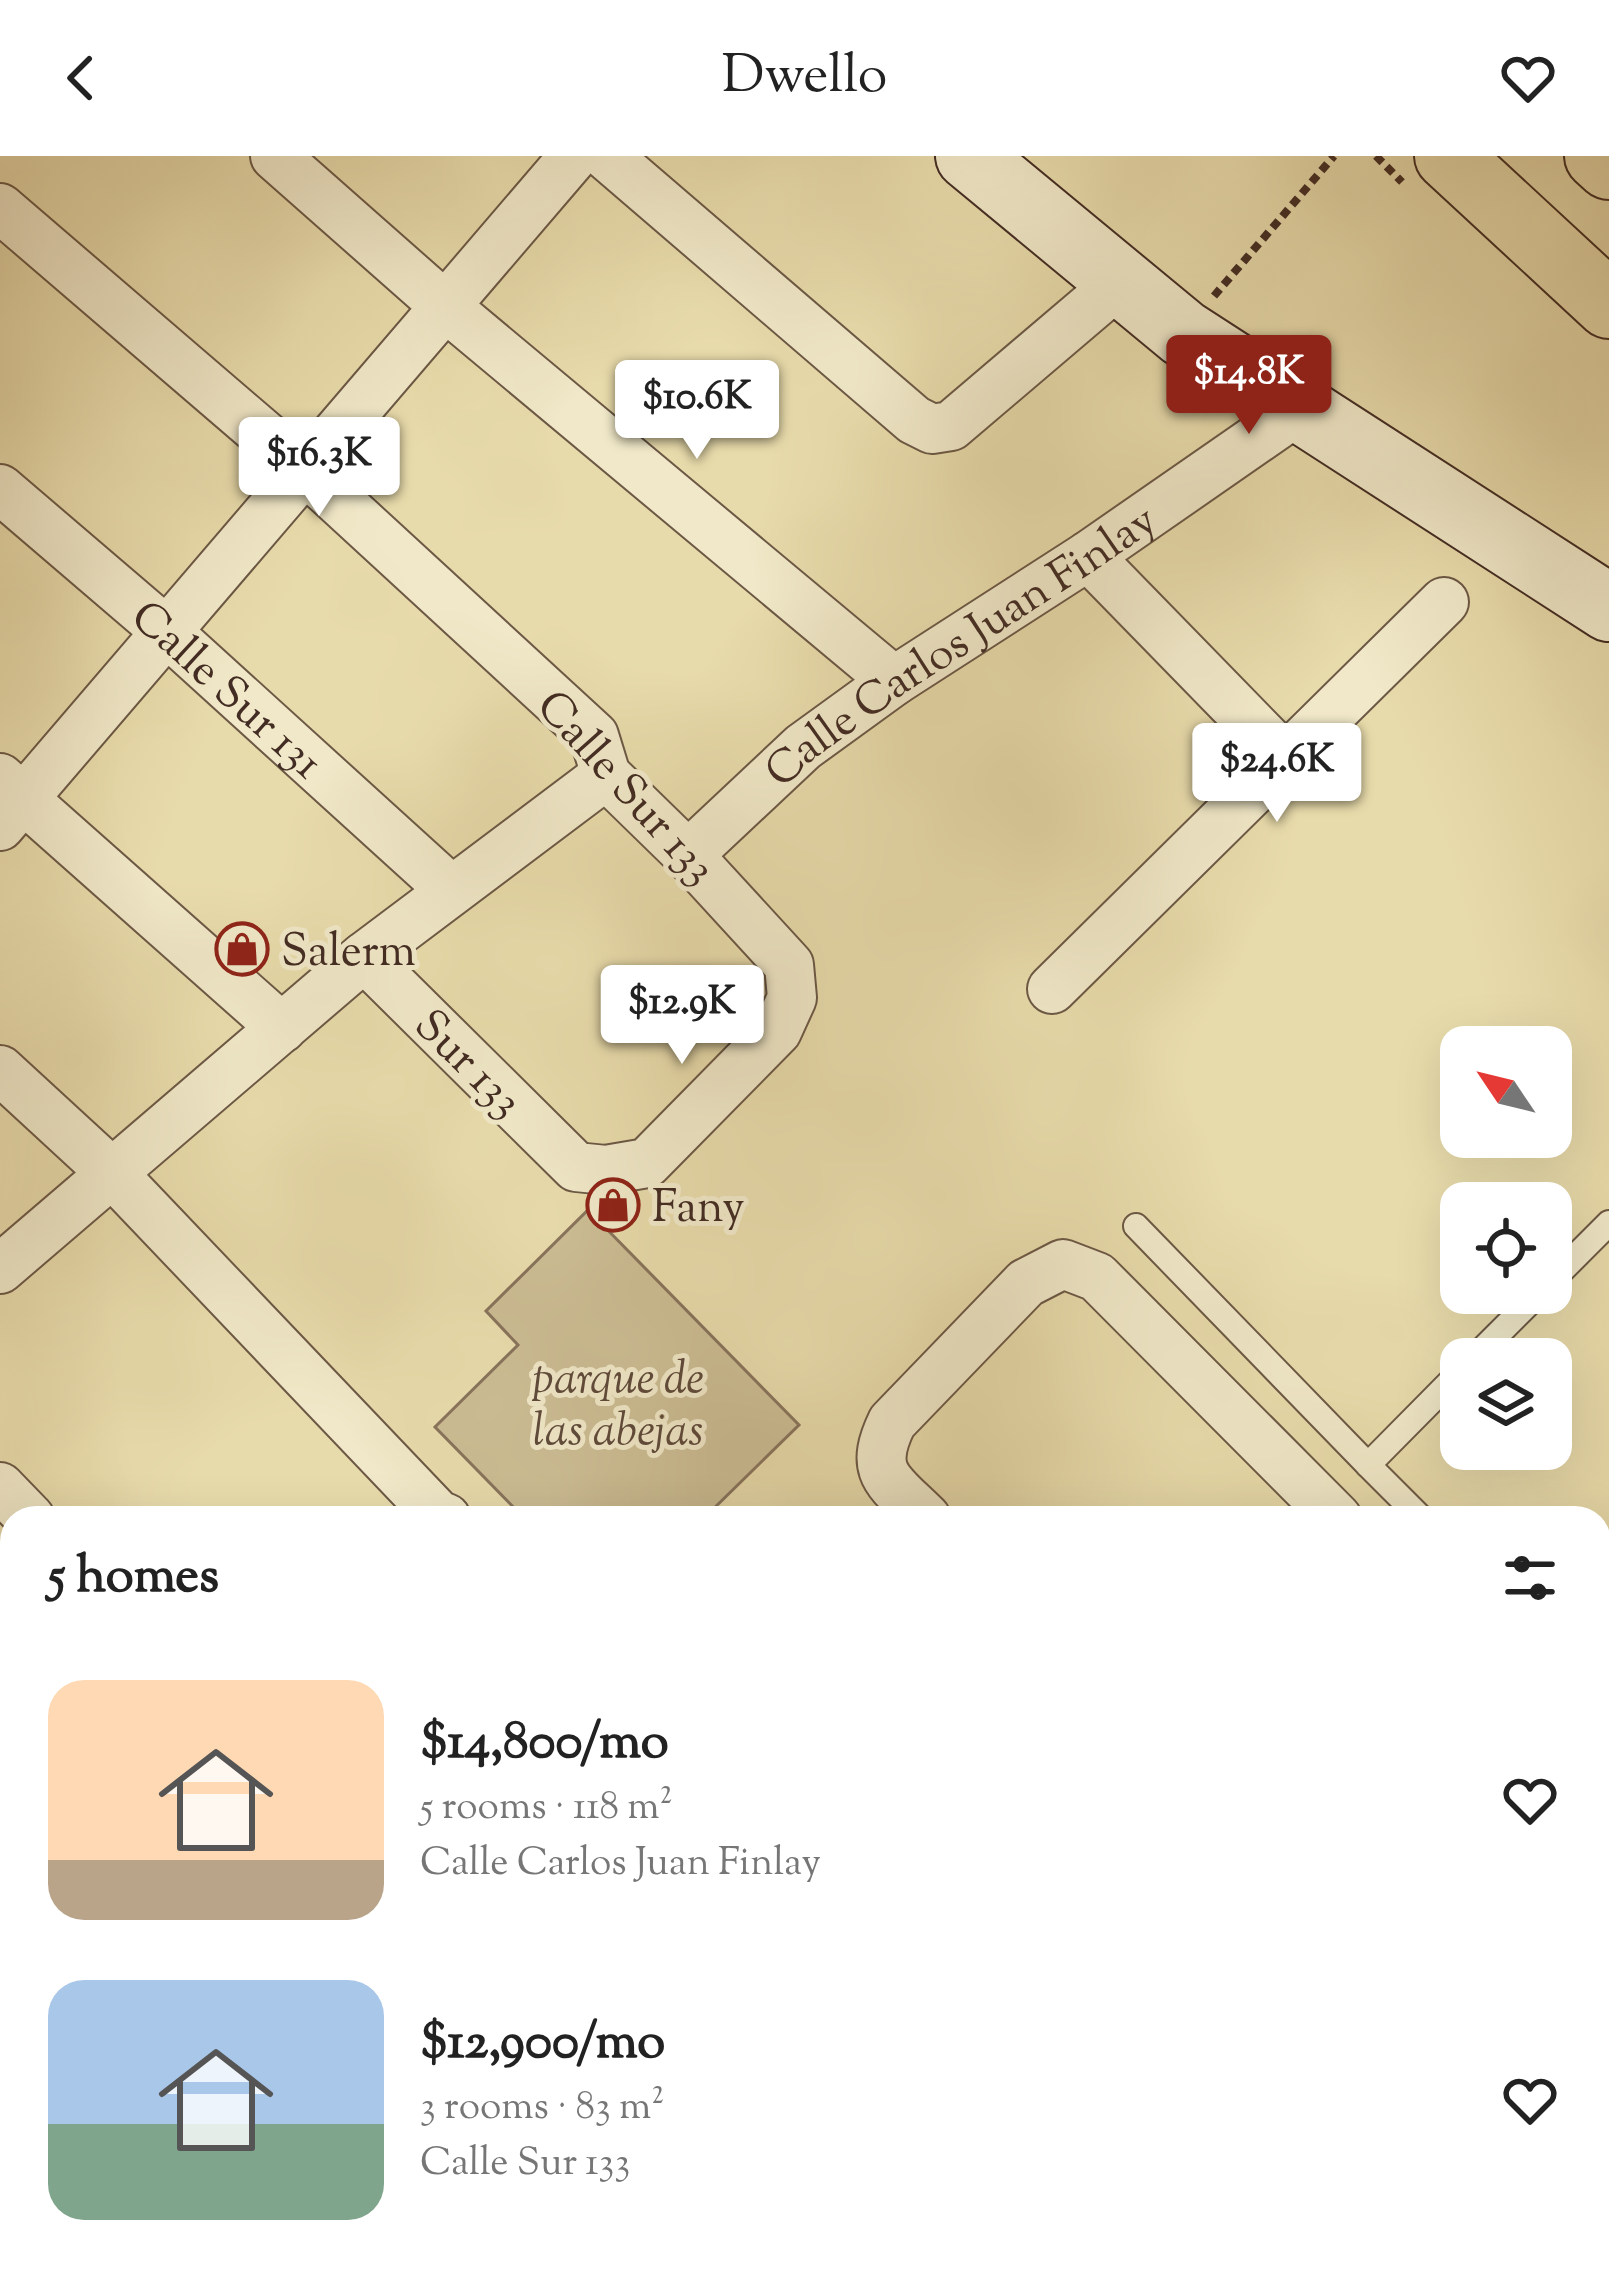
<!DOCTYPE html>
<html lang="en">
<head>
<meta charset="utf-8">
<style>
	body { margin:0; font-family:"Sorts Mill Goudy",serif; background:#f6f6f6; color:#222; height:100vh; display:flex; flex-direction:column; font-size:45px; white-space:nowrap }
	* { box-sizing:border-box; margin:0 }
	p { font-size:39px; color:#767676 }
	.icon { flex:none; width:66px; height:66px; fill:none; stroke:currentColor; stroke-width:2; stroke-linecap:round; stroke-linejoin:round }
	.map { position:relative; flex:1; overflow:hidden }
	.side { position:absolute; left:0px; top:1350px; width:1611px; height:771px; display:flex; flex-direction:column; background:#fff; border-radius:36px 36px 0 0; box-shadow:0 12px 48px #0002 }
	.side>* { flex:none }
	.needle { width:78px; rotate:305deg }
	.fabs { position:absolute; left:1440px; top:870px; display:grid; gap:24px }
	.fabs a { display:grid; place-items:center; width:132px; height:132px; border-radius:24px; background:#fff; box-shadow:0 12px 48px #0002; font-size:60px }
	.price { position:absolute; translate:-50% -102px; padding:0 27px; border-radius:12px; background:#fff; color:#222; font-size:39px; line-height:78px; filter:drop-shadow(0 3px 6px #0008) }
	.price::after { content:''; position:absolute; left:50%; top:72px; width:36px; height:27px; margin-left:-18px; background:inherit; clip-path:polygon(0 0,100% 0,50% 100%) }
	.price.on { background:#8f2418; color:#fff }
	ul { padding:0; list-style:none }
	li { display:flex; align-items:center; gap:36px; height:300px; padding:0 48px }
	li span { display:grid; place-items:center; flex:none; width:336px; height:240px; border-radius:36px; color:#555 }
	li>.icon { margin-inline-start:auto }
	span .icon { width:144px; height:144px; fill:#fffc; stroke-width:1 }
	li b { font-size:51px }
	h2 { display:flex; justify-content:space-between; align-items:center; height:144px; padding:0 48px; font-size:51px }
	header { display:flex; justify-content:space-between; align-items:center; height:156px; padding:0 48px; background:#fff; font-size:54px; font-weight:600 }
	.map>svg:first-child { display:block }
	.green { fill:#ccbd94; stroke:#88745c; stroke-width:3 }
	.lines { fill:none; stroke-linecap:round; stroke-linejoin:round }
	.lane-casing { stroke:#6c5845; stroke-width:28 }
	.street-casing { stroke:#6c5845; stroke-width:52 }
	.secondary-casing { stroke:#432c23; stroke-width:70 }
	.highway-casing { stroke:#432c23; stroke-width:70 }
	.path { stroke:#432c23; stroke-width:8; stroke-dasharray:9 6; stroke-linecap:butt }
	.lane { stroke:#f0e8c8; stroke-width:24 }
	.street { stroke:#f0e8c8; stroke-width:48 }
	.secondary { stroke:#f0e8c8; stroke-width:66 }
	.highway { stroke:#e8dbab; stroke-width:66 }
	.labels { text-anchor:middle; stroke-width:10; stroke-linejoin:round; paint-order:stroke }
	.street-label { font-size:45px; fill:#432c23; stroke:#f0e8c8 }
	.poi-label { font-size:45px; fill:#432c23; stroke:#f0e8c8; text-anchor:start }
	.park-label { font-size:45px; font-style:italic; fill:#5e493a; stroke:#f0e8c8 }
</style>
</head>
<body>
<header><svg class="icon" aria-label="back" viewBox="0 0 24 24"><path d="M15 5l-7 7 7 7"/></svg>Dwello<svg class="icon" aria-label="heart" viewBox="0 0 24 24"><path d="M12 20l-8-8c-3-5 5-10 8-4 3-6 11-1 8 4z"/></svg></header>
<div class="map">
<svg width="1609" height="2120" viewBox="0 0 1609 2120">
	<rect width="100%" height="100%" fill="#e8dbab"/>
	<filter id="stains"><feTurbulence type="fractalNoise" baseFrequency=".00167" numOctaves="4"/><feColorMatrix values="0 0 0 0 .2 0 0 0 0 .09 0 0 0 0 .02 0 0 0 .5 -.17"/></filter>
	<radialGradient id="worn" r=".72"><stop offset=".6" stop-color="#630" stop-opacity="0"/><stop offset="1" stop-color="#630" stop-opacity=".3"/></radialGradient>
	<polygon class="green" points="588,1054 799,1269 704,1362 524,1362 435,1271 518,1189 486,1155"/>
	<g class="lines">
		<g class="lane-casing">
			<g id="lane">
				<polyline points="1136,1070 1368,1309 1461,1215"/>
				<polyline points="1551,1125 1609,1067"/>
				<polyline points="1473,1203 1539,1137"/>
				<polyline points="1368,1309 1421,1362"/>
			</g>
		</g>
		<g class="street-casing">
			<g id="street">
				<polyline points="275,0 446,151 894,525"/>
				<polyline points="607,0 914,264 932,273 951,270 1119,127"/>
				<polyline points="0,52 305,314 594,580 606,619 688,699 789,809 792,842 777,875 647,1007 606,1014 576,1011 364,801"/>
				<path id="s1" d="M0,333L167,476L451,734"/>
				<polyline points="1088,400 1285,602"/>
				<polyline points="0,622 282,872"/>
				<polyline points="0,670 574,0"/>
				<path id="s2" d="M688,699L803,591L894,525L1088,400L1300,253"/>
				<polyline points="1052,833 1444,446"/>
				<polyline points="0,914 113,1018 438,1359 446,1362"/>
				<polyline points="0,1113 364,801 606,619"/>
				<polyline points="0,1331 30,1362"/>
				<path d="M926,1362C890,1326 867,1318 892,1266L1026,1127L1063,1108L1097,1121L1337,1362"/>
				<polyline points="288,2109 299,2120"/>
				<polyline points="769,2109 780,2120"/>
				<polyline points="1596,2109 1607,2120"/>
			</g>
		</g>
		<g class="secondary-casing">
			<g id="secondary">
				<polyline points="969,0 1183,177 1609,452"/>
				<polyline points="1599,1649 1609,1641"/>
				<polyline points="1599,1778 1609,1770"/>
				<polyline points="1044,2120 1056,2109"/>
				<polyline points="1191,2120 1205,2109"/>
			</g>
		</g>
		<g class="highway-casing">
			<g id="highway">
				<polyline points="1448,0 1609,149"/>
				<polyline points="1598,0 1609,10"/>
			</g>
		</g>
		<g class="path">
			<polyline points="1376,0 1402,26"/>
			<polyline points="1214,140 1334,0"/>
			<polyline points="0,1937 12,1925"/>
		</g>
		<use href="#lane" class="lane"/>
		<use href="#street" class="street"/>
		<use href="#secondary" class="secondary"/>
		<use href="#highway" class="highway"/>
	</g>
	<defs>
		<g id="shop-ring" transform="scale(2.7)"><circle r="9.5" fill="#f0e8c8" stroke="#8f2418" stroke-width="1.5"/><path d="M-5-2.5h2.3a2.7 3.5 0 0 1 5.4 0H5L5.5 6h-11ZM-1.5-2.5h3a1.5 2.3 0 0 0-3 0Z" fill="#8f2418"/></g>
	</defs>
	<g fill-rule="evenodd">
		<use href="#shop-ring" x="242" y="793"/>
		<use href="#shop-ring" x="613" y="1049"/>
	</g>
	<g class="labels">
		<g class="street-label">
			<text dy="16" stroke="none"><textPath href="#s2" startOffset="345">Calle Carlos Juan Finlay</textPath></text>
			<text dy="16" stroke="none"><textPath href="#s1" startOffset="303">Calle Sur 131</textPath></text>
			<text transform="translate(628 630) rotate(48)" y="16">Calle Sur 133</text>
			<text transform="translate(470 906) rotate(45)" y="16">Sur 133</text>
		</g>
		<g class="poi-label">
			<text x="281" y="809">Salerm</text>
			<text x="652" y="1065">Fany</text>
		</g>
		<g class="park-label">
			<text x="618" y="1236">parque de<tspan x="618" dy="52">las abejas</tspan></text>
		</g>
	</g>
	<rect width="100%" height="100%" filter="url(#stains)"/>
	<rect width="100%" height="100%" fill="url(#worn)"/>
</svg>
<div class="fabs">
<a><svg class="needle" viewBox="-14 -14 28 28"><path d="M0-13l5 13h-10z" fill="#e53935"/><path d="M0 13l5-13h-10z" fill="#767676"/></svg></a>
<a><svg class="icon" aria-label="locate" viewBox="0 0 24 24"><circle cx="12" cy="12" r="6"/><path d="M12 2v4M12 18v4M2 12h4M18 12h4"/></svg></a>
<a><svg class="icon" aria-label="layers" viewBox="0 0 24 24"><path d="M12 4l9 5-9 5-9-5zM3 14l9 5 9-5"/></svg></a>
</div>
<b class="price on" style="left:1249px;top:281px">$14.8K</b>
<b class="price" style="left:697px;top:306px">$10.6K</b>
<b class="price" style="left:319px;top:363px">$16.3K</b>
<b class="price" style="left:1277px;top:669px">$24.6K</b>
<b class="price" style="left:682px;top:911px">$12.9K</b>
<section class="side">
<h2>5 homes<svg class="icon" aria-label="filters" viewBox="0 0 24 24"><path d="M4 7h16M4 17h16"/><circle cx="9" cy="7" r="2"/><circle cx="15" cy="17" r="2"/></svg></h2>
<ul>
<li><span style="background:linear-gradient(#ffd9b3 75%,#b9a48a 0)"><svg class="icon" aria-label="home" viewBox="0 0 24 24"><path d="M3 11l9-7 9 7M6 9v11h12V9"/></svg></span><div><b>$14,800/mo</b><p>5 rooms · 118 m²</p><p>Calle Carlos Juan Finlay</p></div><svg class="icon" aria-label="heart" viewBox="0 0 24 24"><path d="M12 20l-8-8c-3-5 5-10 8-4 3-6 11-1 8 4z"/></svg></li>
<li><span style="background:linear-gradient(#a9c7e8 60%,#7fa58c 0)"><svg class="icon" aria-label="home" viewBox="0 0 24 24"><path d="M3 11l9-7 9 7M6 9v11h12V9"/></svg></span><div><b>$12,900/mo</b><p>3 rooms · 83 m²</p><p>Calle Sur 133</p></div><svg class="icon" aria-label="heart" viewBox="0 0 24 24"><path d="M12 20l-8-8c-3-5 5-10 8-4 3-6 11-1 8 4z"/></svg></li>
</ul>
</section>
</div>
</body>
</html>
